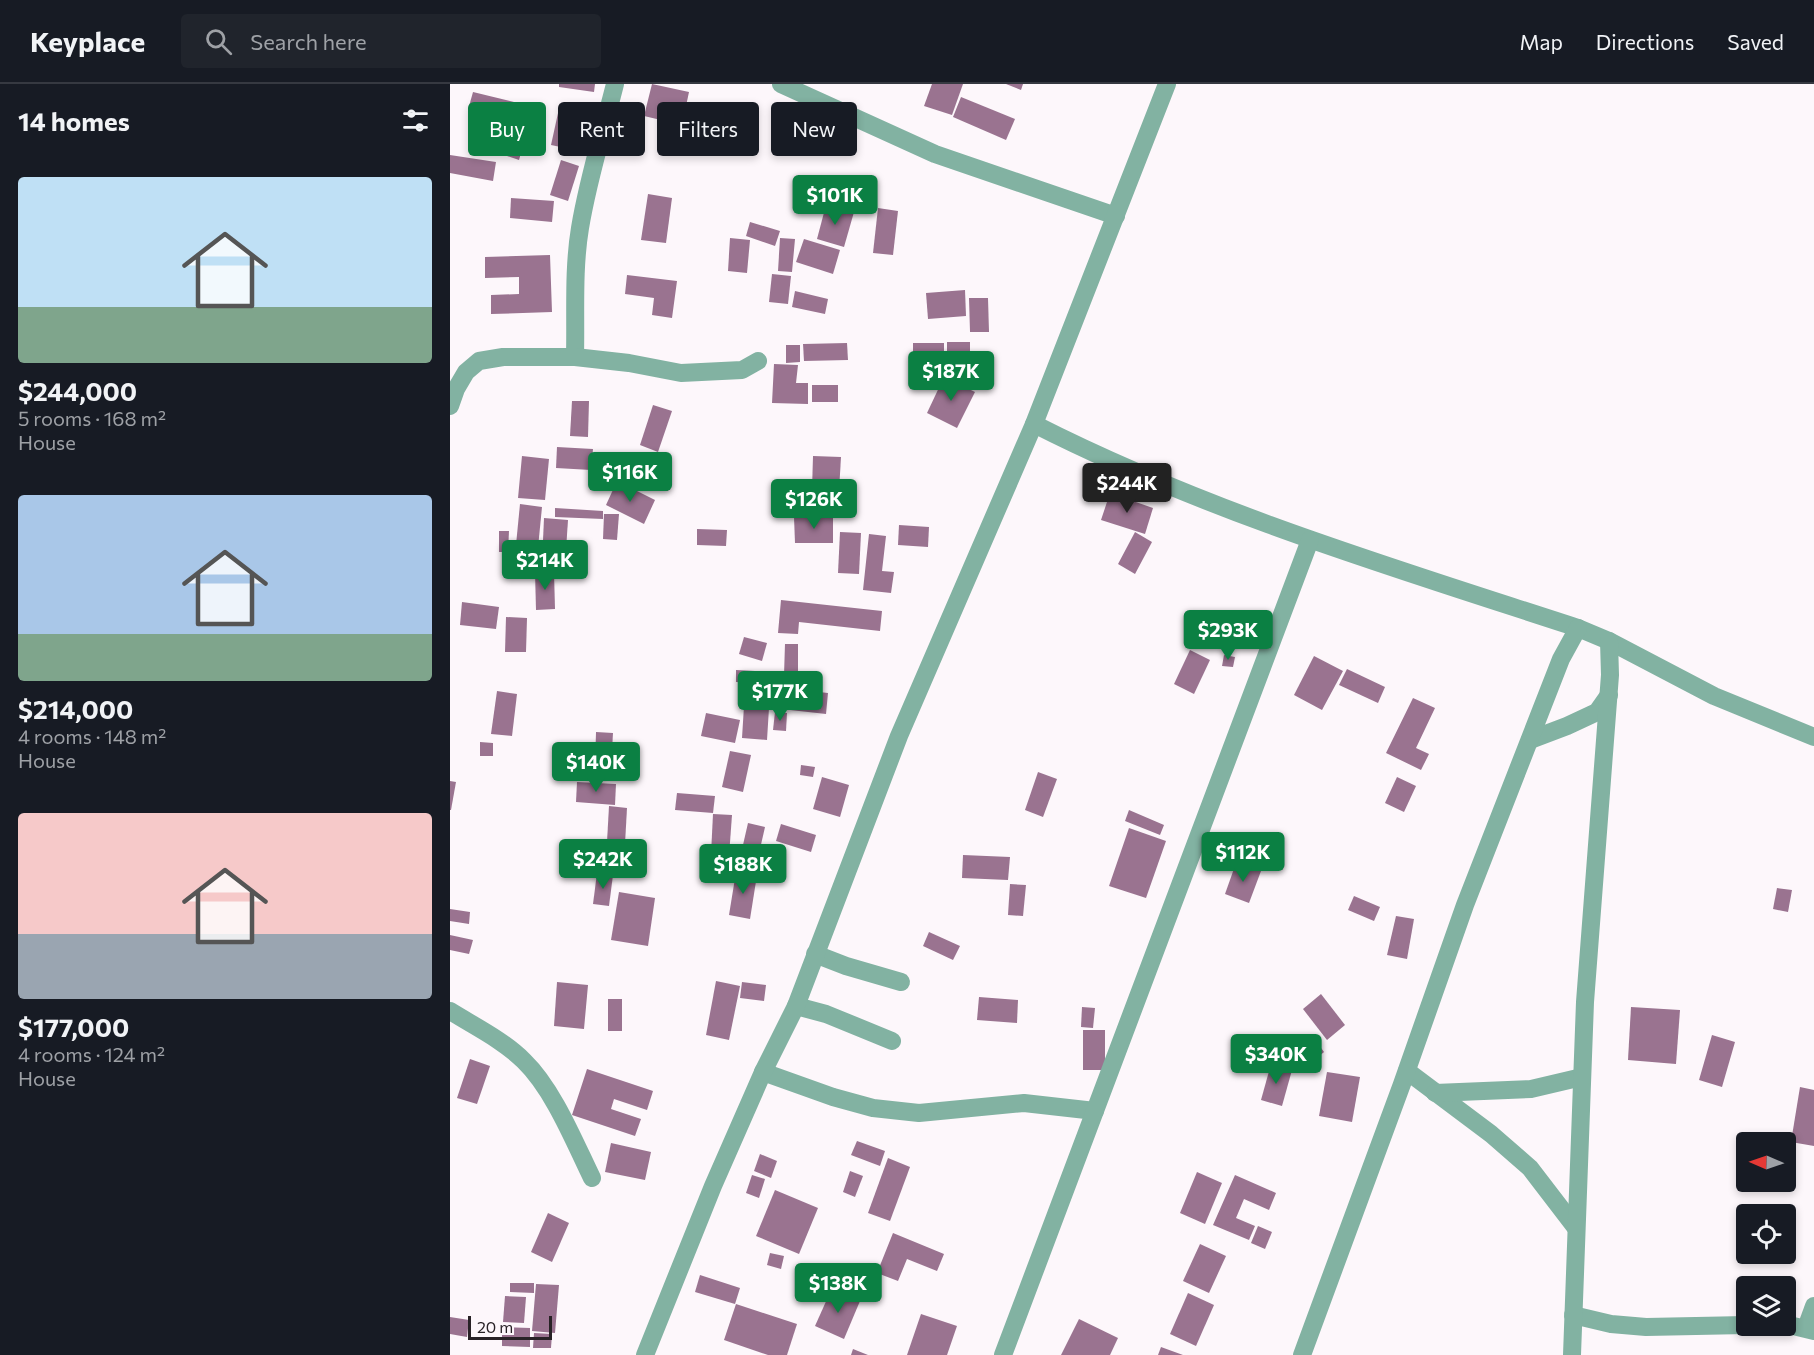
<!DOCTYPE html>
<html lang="en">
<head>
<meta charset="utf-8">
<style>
	body { margin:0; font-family:Commissioner,sans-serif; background:#20242c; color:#f1f3f6; height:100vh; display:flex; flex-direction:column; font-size:22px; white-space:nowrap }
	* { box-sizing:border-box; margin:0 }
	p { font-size:20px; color:#9ea1a6 }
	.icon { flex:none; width:33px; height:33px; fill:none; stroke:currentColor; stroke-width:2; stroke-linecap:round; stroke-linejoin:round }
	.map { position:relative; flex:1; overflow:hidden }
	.side { display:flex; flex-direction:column; background:#171b24; width:450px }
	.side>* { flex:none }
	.hud { position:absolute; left:18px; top:18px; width:570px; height:54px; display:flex; gap:12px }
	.needle { width:39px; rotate:272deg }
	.controls { position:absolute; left:1286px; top:1048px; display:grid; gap:12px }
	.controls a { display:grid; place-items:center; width:60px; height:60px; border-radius:6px; background:#171b24; box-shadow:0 3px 9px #0003; font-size:30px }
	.scale { position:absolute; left:18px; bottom:15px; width:84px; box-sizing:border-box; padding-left:6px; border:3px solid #282226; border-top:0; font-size:16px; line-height:21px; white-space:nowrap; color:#282226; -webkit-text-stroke:4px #fdf7fb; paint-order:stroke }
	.price { position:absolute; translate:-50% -51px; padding:0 14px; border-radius:6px; background:#0b8043; color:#fff; font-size:20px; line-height:39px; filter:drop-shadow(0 2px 3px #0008) }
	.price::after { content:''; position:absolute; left:50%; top:36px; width:18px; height:14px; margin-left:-9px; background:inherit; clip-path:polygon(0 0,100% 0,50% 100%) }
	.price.active { background:#222; color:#fff }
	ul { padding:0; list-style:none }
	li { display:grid; align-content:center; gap:12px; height:318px; padding:0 18px }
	li span { display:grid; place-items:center; height:186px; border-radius:6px; color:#555 }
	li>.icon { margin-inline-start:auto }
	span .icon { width:108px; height:108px; fill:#fffc; stroke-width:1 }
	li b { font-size:26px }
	h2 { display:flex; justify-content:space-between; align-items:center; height:72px; padding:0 18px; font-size:26px }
	.tag { padding:0 21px; border-radius:6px; background:#171b24; box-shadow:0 3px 9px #0003; font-size:21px; line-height:54px }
	.tag.active { background:#0b8043; color:#fff }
	header { display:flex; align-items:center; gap:36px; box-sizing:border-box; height:84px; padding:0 30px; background:#171b24; border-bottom:2px solid #363941 }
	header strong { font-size:28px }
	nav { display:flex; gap:33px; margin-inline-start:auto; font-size:21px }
	.search { width:420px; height:54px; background:#20242c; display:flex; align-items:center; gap:15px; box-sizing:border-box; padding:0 21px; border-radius:6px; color:#9ea1a6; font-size:22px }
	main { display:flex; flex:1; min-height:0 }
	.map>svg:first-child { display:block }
	.building { fill:#9a7390 }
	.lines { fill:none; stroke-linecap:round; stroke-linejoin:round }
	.minor { stroke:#82b2a2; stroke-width:18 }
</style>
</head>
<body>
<header>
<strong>Keyplace</strong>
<div class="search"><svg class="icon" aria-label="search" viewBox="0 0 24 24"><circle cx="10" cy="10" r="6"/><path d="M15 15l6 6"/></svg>Search here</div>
<nav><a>Map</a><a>Directions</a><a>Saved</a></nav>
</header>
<main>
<section class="side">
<h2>14 homes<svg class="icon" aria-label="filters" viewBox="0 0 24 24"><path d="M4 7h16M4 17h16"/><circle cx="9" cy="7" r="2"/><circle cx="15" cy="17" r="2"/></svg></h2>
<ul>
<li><span style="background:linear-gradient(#bfe0f5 70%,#7fa58c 0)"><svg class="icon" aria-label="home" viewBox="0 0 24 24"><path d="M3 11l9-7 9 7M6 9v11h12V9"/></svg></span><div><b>$244,000</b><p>5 rooms · 168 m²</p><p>House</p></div></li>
<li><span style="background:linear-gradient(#a9c7e8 75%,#7fa58c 0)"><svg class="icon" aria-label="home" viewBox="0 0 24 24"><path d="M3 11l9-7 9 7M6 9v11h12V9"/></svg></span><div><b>$214,000</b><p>4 rooms · 148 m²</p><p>House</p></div></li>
<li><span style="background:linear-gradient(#f6c9c9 65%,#9aa5b1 0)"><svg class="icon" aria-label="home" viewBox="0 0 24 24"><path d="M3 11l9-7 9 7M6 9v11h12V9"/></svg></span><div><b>$177,000</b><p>4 rooms · 124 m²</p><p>House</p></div></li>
</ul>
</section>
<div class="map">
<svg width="1364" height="1271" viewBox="0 0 1364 1271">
	<rect width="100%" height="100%" fill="#fdf7fb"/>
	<g class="building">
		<polygon points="109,0 145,0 144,8 109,3"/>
		<polygon points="202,0 239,8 232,41 194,32"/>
		<polygon points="482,0 513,0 502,31 474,22"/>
		<polygon points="556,0 573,0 571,6"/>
		<polygon points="23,8 64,18 60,36 18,26"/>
		<polygon points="511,13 565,35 556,56 503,33"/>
		<polygon points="110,20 135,25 125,66 101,61"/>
		<polygon points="57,38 78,44 69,76 48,69"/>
		<polygon points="0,71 46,78 43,97 0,89"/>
		<polygon points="111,76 129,82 118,117 100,111"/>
		<polygon points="198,110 222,114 216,159 191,156"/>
		<polygon points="61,114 104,117 102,138 60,134"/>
		<polygon points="376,121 404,128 394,163 367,155"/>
		<polygon points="428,124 448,127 443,171 423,169"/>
		<polygon points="300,138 330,147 325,162 296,152"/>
		<polygon points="280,154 300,156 297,189 278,187"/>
		<polygon points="330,154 345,155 342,188 328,187"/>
		<polygon points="354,155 390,166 383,190 346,178"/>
		<polygon points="100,171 102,228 41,230 41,211 69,210 69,193 35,194 35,173"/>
		<polygon points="322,190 341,192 338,220 319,218"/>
		<polygon points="177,191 227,197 222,234 202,231 204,214 175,210"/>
		<polygon points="515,206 516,232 478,235 476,209"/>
		<polygon points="345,207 378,215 375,230 342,223"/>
		<polygon points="519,214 538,214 539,248 520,248"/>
		<rect x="497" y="258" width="23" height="17"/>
		<polygon points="397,259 398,276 354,277 353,260"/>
		<rect x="463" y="259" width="31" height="21"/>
		<polygon points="336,261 350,261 350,278 336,279"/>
		<polygon points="324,280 348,281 346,299 358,299 358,320 322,319"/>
		<polygon points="494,293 525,308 507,344 477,329"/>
		<rect x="362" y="301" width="26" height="17"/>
		<polygon points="122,317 139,317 138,353 120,352"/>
		<polygon points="203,321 222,327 208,368 190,361"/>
		<polygon points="107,363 143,365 141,386 106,384"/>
		<polygon points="72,372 99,375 95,416 68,414"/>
		<polygon points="363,372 391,373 389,407 362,406"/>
		<polygon points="189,377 219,378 218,407 188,406"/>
		<polygon points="167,397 205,416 194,440 156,421"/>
		<polygon points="660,409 703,424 695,450 651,436"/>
		<polygon points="70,420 92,423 87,474 65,471"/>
		<polygon points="105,424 153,427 153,435 105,433"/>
		<polygon points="154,430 169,430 167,456 153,455"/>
		<polygon points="383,432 383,459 345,459 344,433"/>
		<polygon points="94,434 118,436 115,481 92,479"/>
		<polygon points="449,441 479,443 478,463 448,461"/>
		<polygon points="247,445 277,446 276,462 247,461"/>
		<polygon points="49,447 59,447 58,468 49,468"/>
		<polygon points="390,448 411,449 409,490 388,489"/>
		<polygon points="685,448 702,458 685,490 668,480"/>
		<polygon points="419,450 436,452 432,487 444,488 441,509 413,506"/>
		<polygon points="85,488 104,488 105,525 86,526"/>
		<polygon points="331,516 432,527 430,547 349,538 348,550 328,549"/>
		<polygon points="12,518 49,523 46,545 10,541"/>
		<polygon points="56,533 77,534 76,568 55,568"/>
		<polygon points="294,553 317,559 312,577 289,570"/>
		<polygon points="335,560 348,560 348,591 334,591"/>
		<polygon points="740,566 760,576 744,610 724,600"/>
		<polygon points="774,571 785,573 783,583 772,582"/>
		<polygon points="864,572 893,587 872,626 844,611"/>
		<polygon points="897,585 935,603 928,619 889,601"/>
		<polygon points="286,586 305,587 305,599 286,598"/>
		<polygon points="333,604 378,609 376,630 331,625"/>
		<polygon points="47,607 67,610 62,652 41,650"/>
		<polygon points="963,614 985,624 966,664 979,670 971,686 936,669"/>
		<polygon points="294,622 319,624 317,656 292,654"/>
		<polygon points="325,628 337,629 336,647 323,646"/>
		<polygon points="256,629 290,636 285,659 251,652"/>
		<polygon points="146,648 163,649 161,684 145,683"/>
		<polygon points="30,658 43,659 43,672 30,672"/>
		<polygon points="280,667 301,671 293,708 272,703"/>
		<polygon points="351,681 365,683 363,693 350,691"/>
		<polygon points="588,688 607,695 593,733 575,726"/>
		<polygon points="372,693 399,701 390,733 363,725"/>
		<polygon points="947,693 966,702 954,728 935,719"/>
		<polygon points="0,697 6,698 1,726 0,726"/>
		<polygon points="127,698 166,700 165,721 126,718"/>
		<polygon points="227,709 265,712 263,729 225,726"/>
		<polygon points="159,722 177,724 175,760 157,758"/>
		<polygon points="679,726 714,741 710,751 675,737"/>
		<polygon points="263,730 282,731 279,772 261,770"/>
		<polygon points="298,739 315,743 307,778 290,774"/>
		<polygon points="331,740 366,751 361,768 326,757"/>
		<polygon points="679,744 716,757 696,814 659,802"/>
		<polygon points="131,757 146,758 146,772 131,772"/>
		<polygon points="513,771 560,773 558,796 512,794"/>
		<polygon points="786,779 811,787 799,819 775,810"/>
		<polygon points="286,788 307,791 300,835 279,831"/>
		<polygon points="147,789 163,791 159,822 143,820"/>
		<polygon points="560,800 576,801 573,832 558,831"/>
		<polygon points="1327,804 1342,806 1338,828 1323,825"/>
		<polygon points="169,808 205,814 198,862 161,856"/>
		<polygon points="904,812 930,823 924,837 898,826"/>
		<polygon points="0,825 20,828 19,840 0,837"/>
		<polygon points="946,832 964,835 957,875 937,871"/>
		<polygon points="479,848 510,862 503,876 473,862"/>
		<polygon points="0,851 23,856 19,870 0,866"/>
		<polygon points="266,897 290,902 279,956 256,951"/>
		<polygon points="107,898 138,901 134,945 104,942"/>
		<polygon points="292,898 316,901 314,917 290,914"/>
		<polygon points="871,910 895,941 877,956 853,925"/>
		<polygon points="529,913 568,916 567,939 527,936"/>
		<rect x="158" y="915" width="14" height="32"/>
		<polygon points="632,923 645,924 643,944 631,943"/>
		<polygon points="1181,923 1230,926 1226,980 1178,976"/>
		<rect x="633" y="946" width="22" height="40"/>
		<polygon points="1262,951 1285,958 1272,1003 1249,996"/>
		<polygon points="866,957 874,968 861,979 852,968"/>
		<polygon points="20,975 40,982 27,1020 7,1014"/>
		<polygon points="821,980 842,986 832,1022 811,1016"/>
		<polygon points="137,985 203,1007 197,1026 164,1015 161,1025 191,1035 185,1052 122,1031"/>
		<polygon points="877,988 910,993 902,1038 869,1032"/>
		<polygon points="1350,1003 1364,1006 1364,1062 1341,1058"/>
		<polygon points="407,1057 435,1067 430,1082 401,1071"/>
		<polygon points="161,1059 201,1068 195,1096 155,1088"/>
		<polygon points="310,1070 327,1077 321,1094 304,1087"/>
		<polygon points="438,1074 460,1083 440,1137 418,1129"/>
		<polygon points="400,1087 413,1092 405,1113 393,1108"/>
		<polygon points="747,1088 772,1099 755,1140 730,1129"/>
		<polygon points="302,1091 315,1095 309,1114 296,1109"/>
		<polygon points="785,1091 826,1109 819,1126 794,1115 786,1134 805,1142 799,1156 763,1141"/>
		<polygon points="325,1106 368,1124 349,1170 306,1152"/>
		<polygon points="98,1129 119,1139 102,1178 81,1168"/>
		<polygon points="808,1142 822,1148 815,1165 801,1159"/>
		<polygon points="443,1149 494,1170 487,1187 457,1175 448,1197 427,1189"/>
		<polygon points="750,1160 776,1172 759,1209 733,1197"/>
		<polygon points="320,1169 334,1172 331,1185 317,1181"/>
		<polygon points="250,1191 290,1204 285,1220 245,1208"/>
		<polygon points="60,1199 84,1199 84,1209 60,1208"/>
		<polygon points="86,1200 109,1201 105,1249 82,1247"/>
		<polygon points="382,1204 410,1217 394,1255 365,1242"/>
		<polygon points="738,1209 764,1221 746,1262 720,1250"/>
		<polygon points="55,1212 76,1213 74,1239 53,1238"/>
		<polygon points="286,1220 347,1240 337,1271 318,1271 274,1256"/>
		<polygon points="471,1230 507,1242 497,1271 457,1271"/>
		<polygon points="0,1233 19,1236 17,1253 0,1250"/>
		<polygon points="629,1235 668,1254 660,1271 611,1271"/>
		<polygon points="52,1243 80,1244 80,1263 52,1262"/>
		<polygon points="84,1249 102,1250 101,1264 83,1264"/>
		<polygon points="711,1263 733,1271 708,1271"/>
		<polygon points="403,1265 418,1271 401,1271"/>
	</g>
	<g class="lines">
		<g class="minor">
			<polyline points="331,0 485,70 666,132"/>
			<path d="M125,273C126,230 123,186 130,144C138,95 153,48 165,0"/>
			<polyline points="0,322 6,305 16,288 29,277 53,273 125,273 179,279 231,289 292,286 308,277"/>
			<path d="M584,340C757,428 944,484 1128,544L1159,557L1264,612L1364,653"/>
			<polyline points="1080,656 1117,642 1147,628 1159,611"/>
			<polyline points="365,870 396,882 451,898"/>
			<polyline points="346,922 376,930 442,957"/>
			<path d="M0,927C24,942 53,956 74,977C103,1005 124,1057 142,1094"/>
			<polyline points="957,987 1041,1050 1080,1084 1126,1144"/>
			<polyline points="313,988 383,1013 423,1024 469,1029 574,1019 645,1027"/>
			<polyline points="985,1009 1081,1005 1132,993"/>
			<polyline points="1123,1231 1161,1240 1196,1243 1296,1241"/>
			<polyline points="1335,1240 1364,1247"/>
			<polyline points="1356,1244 1364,1222"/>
			<polyline points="195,1271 263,1102 313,988 346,922 449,652 584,340 717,0"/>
			<polyline points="553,1271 860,456"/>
			<polyline points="852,1271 952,1000 1015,821 1111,575 1128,544"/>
			<polyline points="1122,1271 1135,918 1160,591 1159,557"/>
		</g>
	</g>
</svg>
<div class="controls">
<a><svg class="needle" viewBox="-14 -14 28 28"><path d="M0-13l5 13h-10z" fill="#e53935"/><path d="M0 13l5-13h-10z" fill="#9ea1a6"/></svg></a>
<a><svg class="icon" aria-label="locate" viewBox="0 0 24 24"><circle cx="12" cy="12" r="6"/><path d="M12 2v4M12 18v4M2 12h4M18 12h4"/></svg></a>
<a><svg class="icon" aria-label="layers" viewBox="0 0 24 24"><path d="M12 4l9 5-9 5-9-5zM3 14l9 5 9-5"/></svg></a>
</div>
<div class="scale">20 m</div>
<b class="price" style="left:385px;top:142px">$101K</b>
<b class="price" style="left:501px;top:318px">$187K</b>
<b class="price" style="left:180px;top:419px">$116K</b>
<b class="price active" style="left:677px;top:430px">$244K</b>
<b class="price" style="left:364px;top:446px">$126K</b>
<b class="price" style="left:95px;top:507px">$214K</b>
<b class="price" style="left:778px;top:577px">$293K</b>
<b class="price" style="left:330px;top:638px">$177K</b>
<b class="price" style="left:146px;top:709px">$140K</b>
<b class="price" style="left:793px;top:799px">$112K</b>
<b class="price" style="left:153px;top:806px">$242K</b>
<b class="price" style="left:293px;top:811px">$188K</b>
<b class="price" style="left:826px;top:1001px">$340K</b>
<b class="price" style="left:388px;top:1230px">$138K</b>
<div class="hud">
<a class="tag active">Buy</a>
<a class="tag">Rent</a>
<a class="tag">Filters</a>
<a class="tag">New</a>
</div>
</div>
</main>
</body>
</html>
